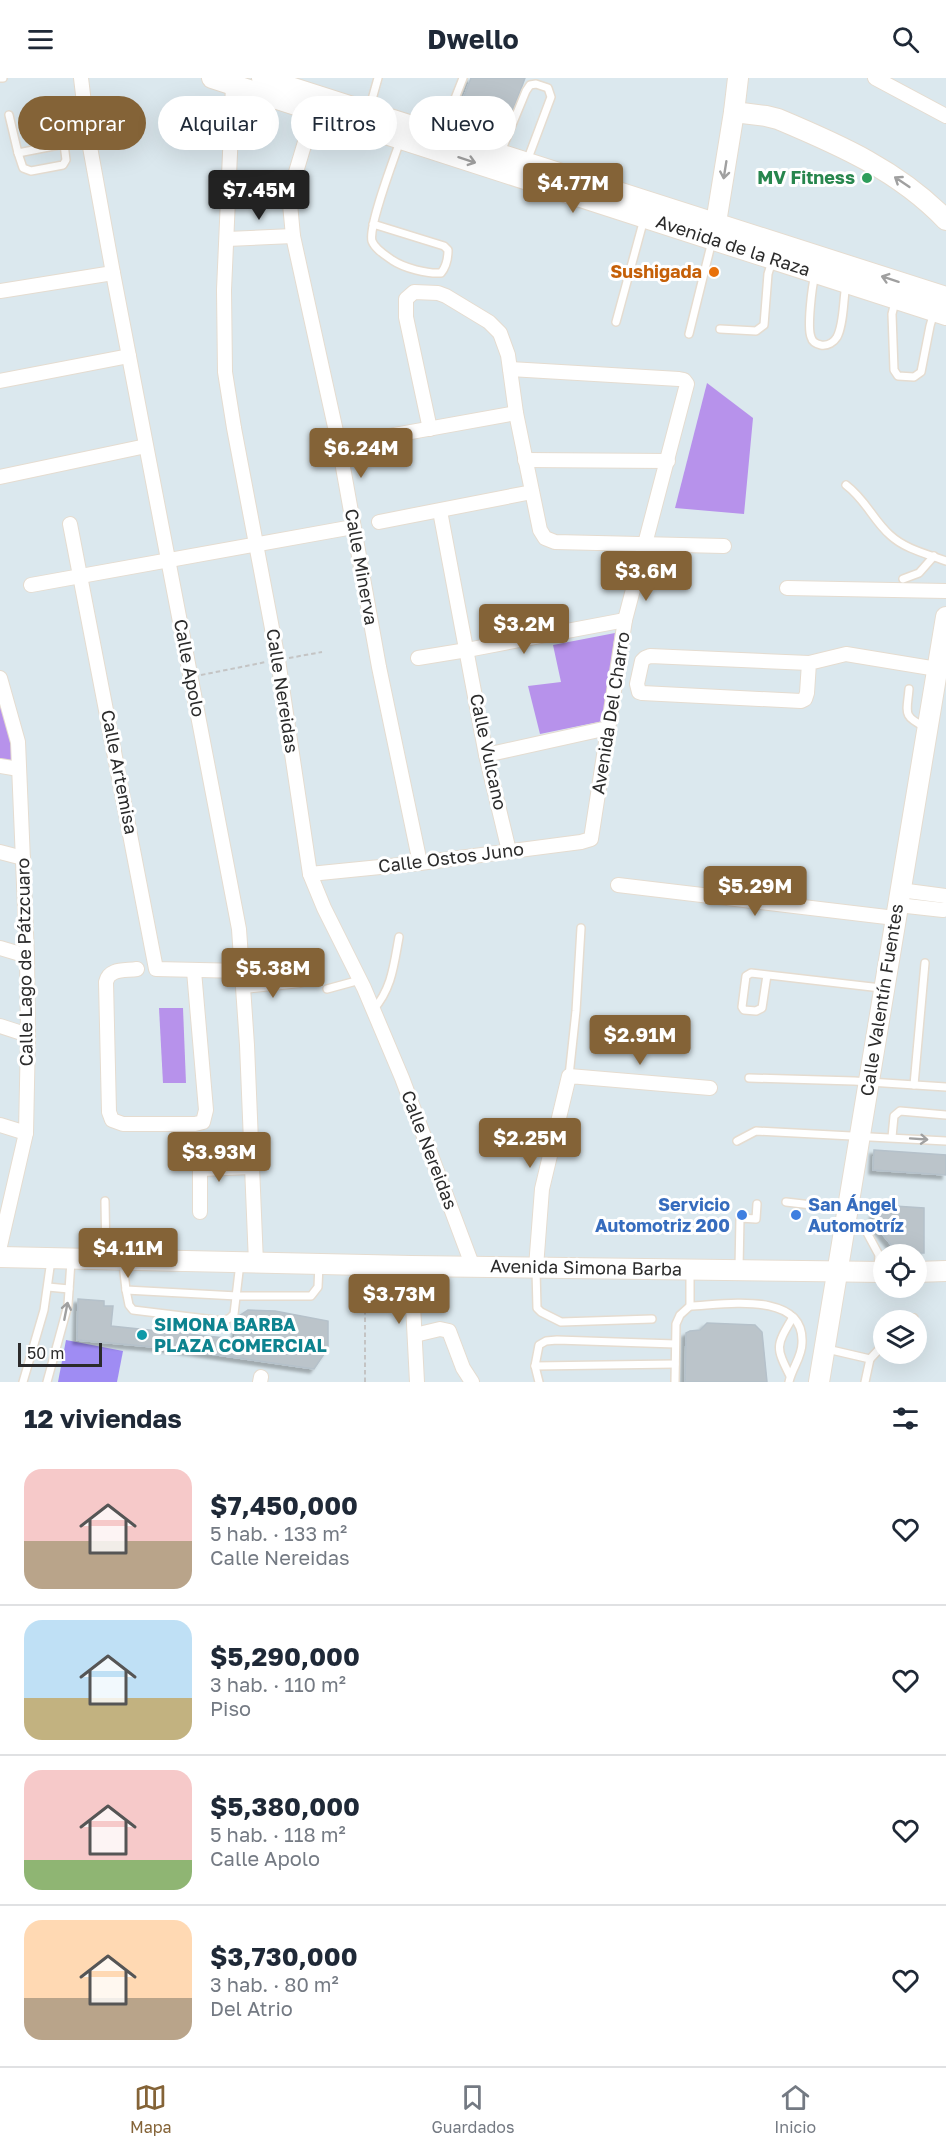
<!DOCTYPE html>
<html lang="es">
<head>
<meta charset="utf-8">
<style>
	body { margin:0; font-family:"Golos Text",sans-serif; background:#f2f2f3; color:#1f2937; height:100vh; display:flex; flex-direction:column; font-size:22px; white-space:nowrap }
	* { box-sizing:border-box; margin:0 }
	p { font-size:20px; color:#747a83 }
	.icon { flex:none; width:33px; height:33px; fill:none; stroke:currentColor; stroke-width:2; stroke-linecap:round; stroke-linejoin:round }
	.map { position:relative; height:1304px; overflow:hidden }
	.drawer { display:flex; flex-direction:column; background:#fff; flex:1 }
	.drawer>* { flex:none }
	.top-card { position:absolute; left:18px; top:18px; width:600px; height:54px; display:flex; gap:12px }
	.buttons { position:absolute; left:873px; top:1166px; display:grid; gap:12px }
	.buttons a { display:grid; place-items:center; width:54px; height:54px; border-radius:50%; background:#fff; box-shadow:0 6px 24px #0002; font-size:30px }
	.scale { position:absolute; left:18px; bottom:15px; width:84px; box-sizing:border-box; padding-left:6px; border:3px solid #2b2b2b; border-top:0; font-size:16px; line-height:21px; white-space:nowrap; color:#2b2b2b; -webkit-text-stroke:4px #fff; paint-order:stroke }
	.price { position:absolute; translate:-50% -51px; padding:0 14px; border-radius:6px; background:#846337; color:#fff; font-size:20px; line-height:39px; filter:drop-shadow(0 2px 3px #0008) }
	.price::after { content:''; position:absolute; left:50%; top:36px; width:18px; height:14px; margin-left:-9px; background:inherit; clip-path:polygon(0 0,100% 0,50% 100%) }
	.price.active { background:#222; color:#fff }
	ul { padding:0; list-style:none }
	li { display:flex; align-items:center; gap:18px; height:150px; padding:0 24px }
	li+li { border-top:2px solid #e0e1e3 }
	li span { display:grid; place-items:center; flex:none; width:168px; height:120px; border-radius:18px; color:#555 }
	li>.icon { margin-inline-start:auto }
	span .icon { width:72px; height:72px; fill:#fffc; stroke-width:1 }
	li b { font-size:26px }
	h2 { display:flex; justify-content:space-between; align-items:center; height:72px; padding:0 24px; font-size:26px }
	.chip { padding:0 21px; border-radius:27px; background:#fff; box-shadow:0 6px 24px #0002; font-size:21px; line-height:54px }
	.chip.active { background:#846337; color:#fff }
	header { display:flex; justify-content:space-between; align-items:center; height:78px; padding:0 24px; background:#fff; font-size:27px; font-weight:700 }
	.dock { display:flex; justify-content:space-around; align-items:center; height:84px; border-top:2px solid #e0e1e3; background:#fff; font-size:16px; color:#747a83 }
	.dock a { display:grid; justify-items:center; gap:3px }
	.dock .active { color:#846337 }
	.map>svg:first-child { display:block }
	.green { fill:#b792eb }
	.pitch { fill:#9f8cf3 }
	.building { fill:#bbc4ca; stroke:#b5c1ca; stroke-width:1.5; filter:url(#shadow) }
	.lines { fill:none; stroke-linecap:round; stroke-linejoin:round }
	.lane-casing { stroke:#e5dcd0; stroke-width:10 }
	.street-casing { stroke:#e5dcd0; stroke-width:16 }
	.secondary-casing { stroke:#e5dcd0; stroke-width:22 }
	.path { stroke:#c4c4c4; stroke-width:2; stroke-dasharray:4.5 3; stroke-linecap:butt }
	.lane { stroke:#fff; stroke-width:7 }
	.street { stroke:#fff; stroke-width:14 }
	.secondary { stroke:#fff; stroke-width:20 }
	.oneway { stroke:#a0a0a0 }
	.leisure-dot { fill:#2e9e5b; stroke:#fff; stroke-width:2 }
	.food-dot { fill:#e8710a; stroke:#fff; stroke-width:2 }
	.shop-dot { fill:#3f7fe0; stroke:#fff; stroke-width:2 }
	.culture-dot { fill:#0f9aa8; stroke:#fff; stroke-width:2 }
	.labels { text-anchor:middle; stroke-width:6; stroke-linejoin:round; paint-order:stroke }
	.leisure-label { font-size:18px; font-weight:bold; fill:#27864d; stroke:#fff; text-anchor:end }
	.street-label { font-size:18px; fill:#2b2b2b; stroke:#fff }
	.food-label { font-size:18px; font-weight:bold; fill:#c56008; stroke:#fff; text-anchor:end }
	.shop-label { font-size:18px; font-weight:bold; fill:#366cbe; stroke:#fff; text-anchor:end }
	.culture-label { font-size:18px; font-weight:bold; fill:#0d838f; stroke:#fff; text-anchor:start }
</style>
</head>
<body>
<header><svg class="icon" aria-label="menu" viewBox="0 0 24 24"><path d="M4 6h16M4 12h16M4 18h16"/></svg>Dwello<svg class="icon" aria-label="search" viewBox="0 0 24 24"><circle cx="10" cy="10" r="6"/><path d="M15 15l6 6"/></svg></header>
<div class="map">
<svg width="946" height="1304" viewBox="0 0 946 1304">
	<defs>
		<filter id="shadow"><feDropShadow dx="-4" dy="4" stdDeviation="1.5" flood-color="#0004"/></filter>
	</defs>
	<rect width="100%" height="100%" fill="#dbe8ee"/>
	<g class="green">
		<polygon points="707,305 753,340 744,436 675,430"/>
		<polygon points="615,555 603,643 540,656 528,608 561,604 553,567"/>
		<polygon points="0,615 14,656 15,686 0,682"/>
		<polygon points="159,930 183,930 186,1005 163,1005"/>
	</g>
	<polygon class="pitch" points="66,1262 123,1273 117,1304 58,1304"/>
	<g class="building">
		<polygon points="471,0 525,0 501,64 485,59 488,52 456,40"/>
		<polygon points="874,1072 946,1077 946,1097 873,1092"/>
		<polygon points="879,1127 924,1130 924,1175 898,1175 874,1146 874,1135 878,1136"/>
		<polygon points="78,1221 104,1223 104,1228 113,1228 111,1248 235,1261 239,1238 248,1232 275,1233 328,1243 328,1270 314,1291 176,1271 77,1262"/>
		<polygon points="707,1245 755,1247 762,1254 767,1304 685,1304 686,1255 690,1253 700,1252"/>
	</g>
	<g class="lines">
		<g class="lane-casing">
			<g id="lane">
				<polyline points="0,0 3,0"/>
				<polyline points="369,32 378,0"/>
				<polyline points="9,37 18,75 64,66 88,58"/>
				<polyline points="441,56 463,0"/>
				<polyline points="18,75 23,90 31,93 63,87 66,82 64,66"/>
				<polyline points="500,76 526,13 530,7 536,6 548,10 551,19 527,83"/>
				<path d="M373,146L444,168L448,172C448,179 446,189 441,195C427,196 404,190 392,182C385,177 375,171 372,163C368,148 394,81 400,63"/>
				<path d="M815,197C812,208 807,249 811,259C812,263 816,266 821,267C828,268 834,264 837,259C844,246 843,222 846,207"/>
				<polyline points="895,224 892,236 894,292 898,298 914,299 921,294 930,248 934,234"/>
				<polyline points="616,244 644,141"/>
				<polyline points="720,251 756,253 764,247 768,196 772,183"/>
				<polyline points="689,256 712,163"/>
				<path d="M846,407C866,422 873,442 890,457C905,471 927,476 946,483"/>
				<polyline points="903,501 919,495 934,478"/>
				<path d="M909,611C907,635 902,638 925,649"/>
				<polyline points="767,897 762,930 756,933 744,932 742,929 746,898 751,895 881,910"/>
				<polyline points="327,911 360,902"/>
				<path d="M373,932C392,911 394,886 399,859"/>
				<polyline points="569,998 576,933 581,850"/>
				<polyline points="749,1000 854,1003 946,1009"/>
				<polyline points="914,1007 925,885"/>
				<polyline points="892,1059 894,1038 900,1033 946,1037"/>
				<polyline points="737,1063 756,1053 946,1063"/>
				<polyline points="105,1123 106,1181"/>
				<polyline points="786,1124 846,1131"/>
				<polyline points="848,1144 865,1151 879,1177 878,1193"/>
				<polyline points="123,1185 126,1212 237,1218 311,1218 318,1209 319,1187"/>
				<polyline points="739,1190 740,1140 756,1141 757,1126"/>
				<polyline points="536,1192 537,1230 541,1234 561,1244 652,1241"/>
				<polyline points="48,1209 69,1211"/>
				<polyline points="126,1212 129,1227 133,1232 223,1243 230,1240 234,1236 240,1185"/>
				<path d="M690,1228C722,1227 805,1212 802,1265C802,1279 792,1290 789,1304"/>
				<polyline points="911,1242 914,1240"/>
				<polyline points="675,1266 557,1262 546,1263 539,1267 535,1288 675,1286"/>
				<polyline points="827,1271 870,1281 865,1304"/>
				<polyline points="870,1281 884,1266"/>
				<polyline points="535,1288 539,1304"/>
				<path d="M790,1298C775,1268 776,1268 793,1239"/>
				<polyline points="23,1304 44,1232 51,1182"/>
				<polyline points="47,1304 68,1227 71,1183"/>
				<polyline points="675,1304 676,1246 680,1237 690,1228 690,1194"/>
			</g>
		</g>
		<g class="street-casing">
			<g id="street">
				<polyline points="81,0 88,58 113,195 239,851 247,967 256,1185"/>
				<polyline points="875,0 946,38"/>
				<polyline points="233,7 224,212 225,294 234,350 278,582 310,796 324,830 364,910 402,1000 473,1189"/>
				<polyline points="317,24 293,104 290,126 293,158 339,367 379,589 420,785"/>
				<polyline points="227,161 293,158"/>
				<polyline points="0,213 113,195"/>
				<polyline points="0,303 129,278"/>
				<polyline points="430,351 406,239 406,221 414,214 438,215 446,218 489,244 500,255 508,277 516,335 540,452 545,460 555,464 724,468"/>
				<polyline points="361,363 516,335"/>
				<polyline points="525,382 668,383"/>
				<polyline points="0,399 146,368"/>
				<polyline points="440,433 486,677 509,773"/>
				<polyline points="379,444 532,414"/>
				<polyline points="70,446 156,891 243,893"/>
				<polyline points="31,507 353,449"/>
				<polyline points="787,510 946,513"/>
				<polyline points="418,580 467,572 625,542"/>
				<polyline points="809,585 807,615 805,621 801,623 642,615 639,614 637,606 642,583 645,580 650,578 809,585 846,576 937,591"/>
				<polyline points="0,600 18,664 27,878 28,957 26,1055 0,1168"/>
				<polyline points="486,677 608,650"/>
				<polyline points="0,688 19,691"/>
				<polyline points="0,774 23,780"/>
				<polyline points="310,796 420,785 581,764 591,761 625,542 687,306 684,302 679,301 510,291"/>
				<polyline points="618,807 895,840"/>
				<polyline points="900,812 946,818"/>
				<polyline points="898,827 943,832 946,831"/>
				<polyline points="0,870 27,878"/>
				<path d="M137,891C125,893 109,890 106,904L109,1034L112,1042L123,1046H195L203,1044L206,1032L194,893"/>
				<polyline points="244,908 300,902"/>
				<polyline points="0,948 28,957"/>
				<polyline points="0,1047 26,1055"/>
				<polyline points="200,1134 200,1091 252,1089"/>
				<polyline points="411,1188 417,1304"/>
				<polyline points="536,1189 542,1111 569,998 710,1010"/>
				<polyline points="415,1257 440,1251 449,1253 463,1290 472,1304"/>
				<polyline points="260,1304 261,1299"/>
			</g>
		</g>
		<g class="secondary-casing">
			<g id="secondary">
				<polyline points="212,0 946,237"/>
				<polyline points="262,0 946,219"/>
				<path d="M734,34L766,38L778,41C840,67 899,93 946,142"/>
				<polyline points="714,157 734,34 738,0"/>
				<polyline points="0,1179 411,1188 884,1194"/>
				<polyline points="916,1194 946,1193"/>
				<polyline points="819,1304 946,539"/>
			</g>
		</g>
		<g class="path">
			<polyline points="289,580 322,574"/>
			<polyline points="201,597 266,584"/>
			<polyline points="365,1304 365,1202"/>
		</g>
		<use href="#lane" class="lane"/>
		<use href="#street" class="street"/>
		<use href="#secondary" class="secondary"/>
	</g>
	<defs><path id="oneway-shaft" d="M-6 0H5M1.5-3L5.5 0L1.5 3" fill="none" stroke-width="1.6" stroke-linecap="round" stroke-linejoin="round" transform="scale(1.5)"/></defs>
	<g class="oneway">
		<use href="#oneway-shaft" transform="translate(467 82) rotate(18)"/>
		<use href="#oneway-shaft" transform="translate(725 92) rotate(99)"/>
		<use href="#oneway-shaft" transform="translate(902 104) rotate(-146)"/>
		<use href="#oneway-shaft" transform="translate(890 201) rotate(-162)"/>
		<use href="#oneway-shaft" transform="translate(919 1061) rotate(4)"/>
		<use href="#oneway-shaft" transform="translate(66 1233) rotate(-79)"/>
	</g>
	<circle class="leisure-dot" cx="867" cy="100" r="6"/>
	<circle class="food-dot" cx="714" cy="194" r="6"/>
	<g class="shop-dot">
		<circle cx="742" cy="1137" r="6"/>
		<circle cx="796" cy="1137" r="6"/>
	</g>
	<circle class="culture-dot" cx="142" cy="1257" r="6"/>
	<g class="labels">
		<g class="leisure-label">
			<text x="855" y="106">MV Fitness</text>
		</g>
		<g class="street-label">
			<text transform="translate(733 168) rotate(18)" y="6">Avenida de la Raza</text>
			<text transform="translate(361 489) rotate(80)" y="6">Calle Minerva</text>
			<text transform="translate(189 590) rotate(79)" y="6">Calle Apolo</text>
			<text transform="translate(282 613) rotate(81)" y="6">Calle Nereidas</text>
			<text transform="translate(611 635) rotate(-81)" y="6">Avenida Del Charro</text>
			<text transform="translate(488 674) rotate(78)" y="6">Calle Vulcano</text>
			<text transform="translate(119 694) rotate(79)" y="6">Calle Artemisa</text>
			<text transform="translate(451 780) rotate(-7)" y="6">Calle Ostos Juno</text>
			<text transform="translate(25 884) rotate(-91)" y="6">Calle Lago de Pátzcuaro</text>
			<text transform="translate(882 922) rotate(-81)" y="6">Calle Valentín Fuentes</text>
			<text transform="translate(429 1072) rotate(69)" y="6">Calle Nereidas</text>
			<text transform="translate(586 1190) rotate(1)" y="6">Avenida Simona Barba</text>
		</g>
		<g class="food-label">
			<text x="702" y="200">Sushigada</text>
		</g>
		<g class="shop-label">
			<text x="730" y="1133">Servicio<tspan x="730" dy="21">Automotriz 200</tspan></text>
			<text x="808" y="1133" text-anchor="start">San Ángel<tspan x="808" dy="21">Automotríz</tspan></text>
		</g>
		<g class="culture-label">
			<text x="154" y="1253">SIMONA BARBA<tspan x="154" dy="21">PLAZA COMERCIAL</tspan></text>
		</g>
	</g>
</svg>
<div class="buttons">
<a><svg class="icon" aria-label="locate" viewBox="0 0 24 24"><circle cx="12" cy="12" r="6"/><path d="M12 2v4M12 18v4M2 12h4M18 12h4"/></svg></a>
<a><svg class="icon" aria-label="layers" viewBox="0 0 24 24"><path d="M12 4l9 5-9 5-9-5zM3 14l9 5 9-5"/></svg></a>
</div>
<div class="scale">50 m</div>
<b class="price" style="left:573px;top:136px">$4.77M</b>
<b class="price active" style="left:259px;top:143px">$7.45M</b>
<b class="price" style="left:361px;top:401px">$6.24M</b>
<b class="price" style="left:646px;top:524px">$3.6M</b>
<b class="price" style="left:524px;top:577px">$3.2M</b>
<b class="price" style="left:755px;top:839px">$5.29M</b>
<b class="price" style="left:273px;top:921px">$5.38M</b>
<b class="price" style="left:640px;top:988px">$2.91M</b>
<b class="price" style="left:530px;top:1091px">$2.25M</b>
<b class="price" style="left:219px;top:1105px">$3.93M</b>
<b class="price" style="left:128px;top:1201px">$4.11M</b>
<b class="price" style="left:399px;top:1247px">$3.73M</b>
<div class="top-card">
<a class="chip active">Comprar</a>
<a class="chip">Alquilar</a>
<a class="chip">Filtros</a>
<a class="chip">Nuevo</a>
</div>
</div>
<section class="drawer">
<h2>12 viviendas<svg class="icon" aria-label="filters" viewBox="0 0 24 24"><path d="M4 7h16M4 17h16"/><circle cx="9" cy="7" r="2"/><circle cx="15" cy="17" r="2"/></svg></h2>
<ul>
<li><span style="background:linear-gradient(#f6c9c9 60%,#b9a48a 0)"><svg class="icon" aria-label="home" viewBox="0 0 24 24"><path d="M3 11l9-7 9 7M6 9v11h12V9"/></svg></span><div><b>$7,450,000</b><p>5 hab. · 133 m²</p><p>Calle Nereidas</p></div><svg class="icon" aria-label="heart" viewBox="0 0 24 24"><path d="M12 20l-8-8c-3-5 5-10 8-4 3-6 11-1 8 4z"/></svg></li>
<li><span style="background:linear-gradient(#bfe0f5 65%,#c2b280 0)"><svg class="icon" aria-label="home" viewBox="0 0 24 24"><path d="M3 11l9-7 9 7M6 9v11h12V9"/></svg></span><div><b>$5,290,000</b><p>3 hab. · 110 m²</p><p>Piso</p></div><svg class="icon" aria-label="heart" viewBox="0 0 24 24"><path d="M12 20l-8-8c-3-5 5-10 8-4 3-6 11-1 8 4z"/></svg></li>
<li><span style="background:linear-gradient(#f6c9c9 75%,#8fb573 0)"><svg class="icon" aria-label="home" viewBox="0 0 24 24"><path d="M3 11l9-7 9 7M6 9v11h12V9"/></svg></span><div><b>$5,380,000</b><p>5 hab. · 118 m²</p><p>Calle Apolo</p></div><svg class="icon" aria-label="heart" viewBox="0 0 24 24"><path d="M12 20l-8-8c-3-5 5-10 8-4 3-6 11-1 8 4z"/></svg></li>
<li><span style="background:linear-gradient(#ffd9b3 65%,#b9a48a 0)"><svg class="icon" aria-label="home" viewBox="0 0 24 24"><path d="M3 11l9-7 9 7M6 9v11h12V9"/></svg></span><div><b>$3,730,000</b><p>3 hab. · 80 m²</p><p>Del Atrio</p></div><svg class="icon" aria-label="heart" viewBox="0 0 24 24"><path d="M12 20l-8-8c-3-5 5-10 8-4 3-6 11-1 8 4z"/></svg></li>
</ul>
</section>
<nav class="dock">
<a class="active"><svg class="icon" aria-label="map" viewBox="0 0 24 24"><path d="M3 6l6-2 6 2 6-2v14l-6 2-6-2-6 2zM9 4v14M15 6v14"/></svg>Mapa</a>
<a><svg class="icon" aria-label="saved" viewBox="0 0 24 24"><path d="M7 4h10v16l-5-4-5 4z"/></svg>Guardados</a>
<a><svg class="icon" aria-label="home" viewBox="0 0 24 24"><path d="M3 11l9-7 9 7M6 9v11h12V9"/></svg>Inicio</a>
</nav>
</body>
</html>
